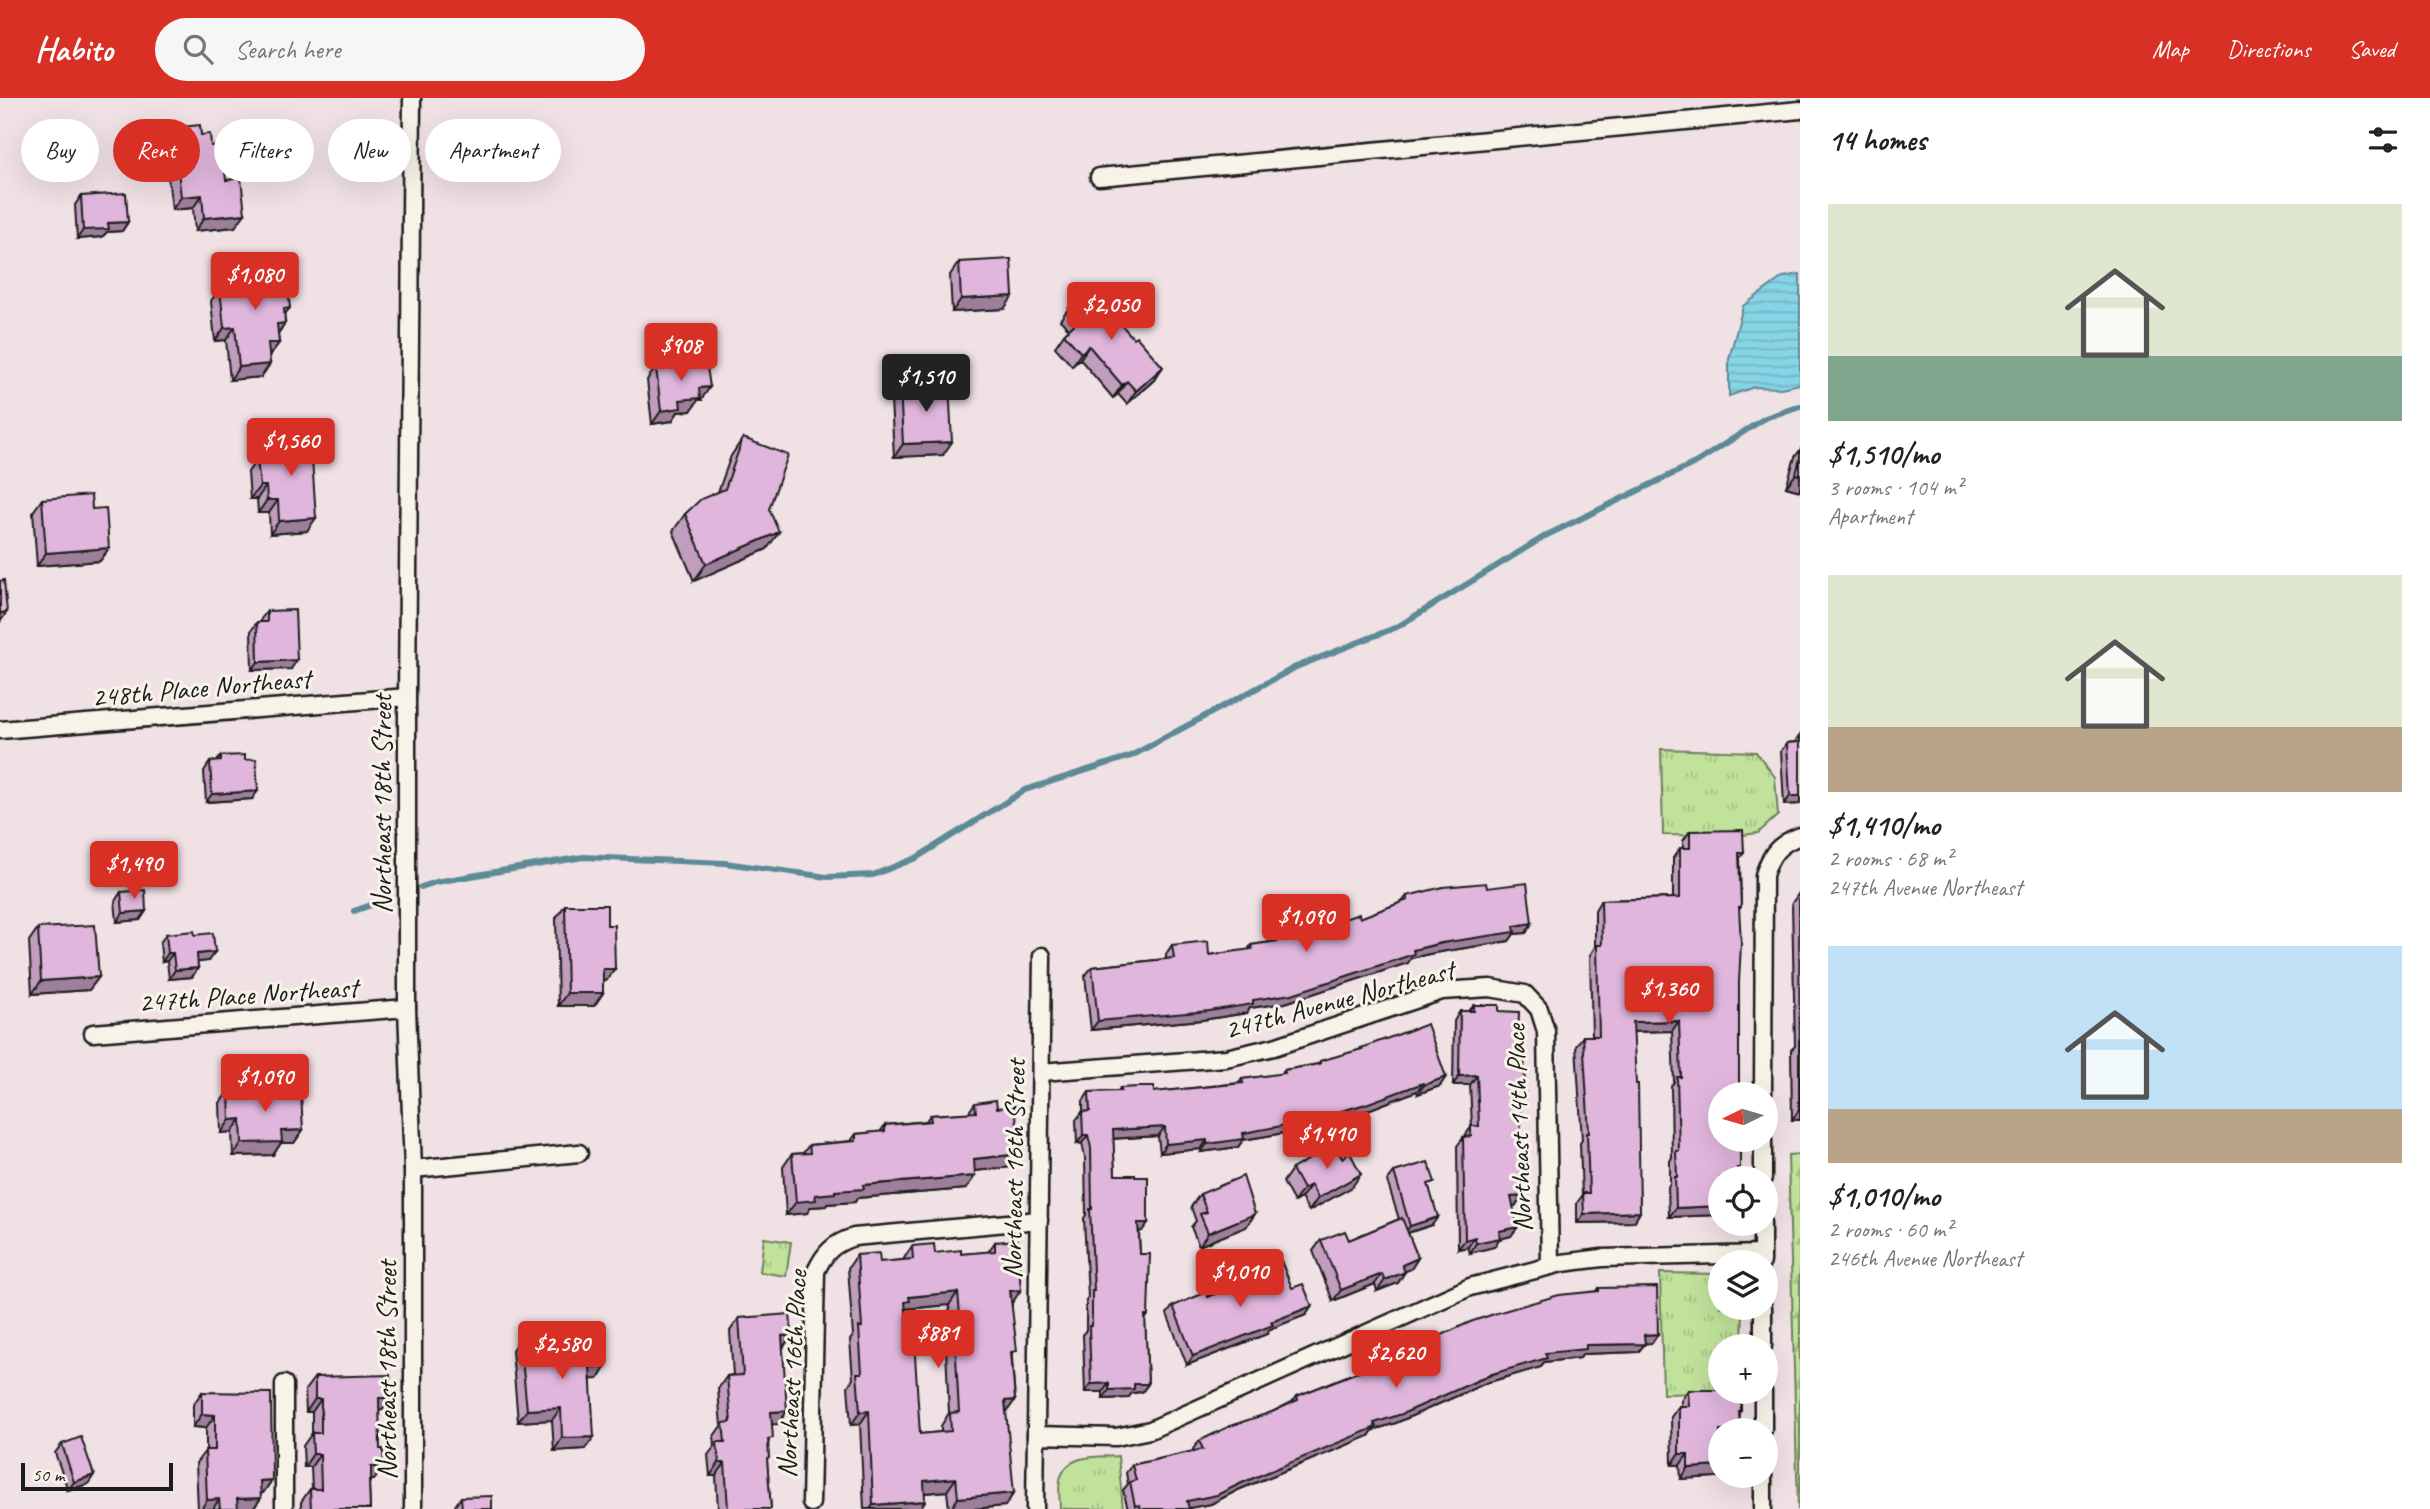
<!DOCTYPE html>
<html lang="en">
<head>
<meta charset="utf-8">
<style>
	body { margin:0; font-family:Caveat,sans-serif; background:#f6f6f6; color:#222; height:100vh; display:flex; flex-direction:column; font-size:26px; white-space:nowrap }
	* { box-sizing:border-box; margin:0 }
	p { font-size:23px; color:#767676 }
	.icon { flex:none; width:38px; height:38px; fill:none; stroke:currentColor; stroke-width:2; stroke-linecap:round; stroke-linejoin:round }
	.map { position:relative; flex:1; overflow:hidden }
	.sheet { display:flex; flex-direction:column; background:#fff; width:630px }
	.sheet>* { flex:none }
	.hud { position:absolute; left:21px; top:21px; width:665px; height:63px; display:flex; gap:14px }
	.needle { width:46px; rotate:265deg }
	.buttons { position:absolute; left:1708px; top:984px; display:grid; gap:14px }
	.buttons a { display:grid; place-items:center; width:70px; height:70px; border-radius:50%; background:#fff; box-shadow:0 7px 28px #0002; font-size:35px }
	.scale { position:absolute; left:21px; bottom:18px; width:152px; box-sizing:border-box; padding-left:7px; border:4px solid #1c1c1c; border-top:0; font-size:19px; line-height:24px; white-space:nowrap; color:#1c1c1c; -webkit-text-stroke:5px #f7f3e8; paint-order:stroke }
	.price { position:absolute; translate:-50% -60px; padding:0 16px; border-radius:7px; background:#d93025; color:#fff; font-size:23px; line-height:46px; filter:drop-shadow(0 2px 4px #0008) }
	.price::after { content:''; position:absolute; left:50%; top:42px; width:21px; height:16px; margin-left:-10px; background:inherit; clip-path:polygon(0 0,100% 0,50% 100%) }
	.price.selected { background:#222; color:#fff }
	ul { padding:0; list-style:none }
	li { display:grid; align-content:center; gap:14px; height:371px; padding:0 28px }
	li span { display:grid; place-items:center; height:217px; border-radius:0px; color:#555 }
	li>.icon { margin-inline-start:auto }
	span .icon { width:126px; height:126px; fill:#fffc; stroke-width:1 }
	li b { font-size:30px }
	h2 { display:flex; justify-content:space-between; align-items:center; height:84px; padding:0 28px; font-size:30px }
	.tag { padding:0 24px; border-radius:32px; background:#fff; box-shadow:0 7px 28px #0002; font-size:24px; line-height:63px }
	.tag.selected { background:#d93025; color:#fff }
	header { display:flex; align-items:center; gap:42px; box-sizing:border-box; height:98px; padding:0 35px; background:#d93025; color:#fff }
	header strong { font-size:33px }
	nav { display:flex; gap:38px; margin-inline-start:auto; font-size:24px }
	.search { width:490px; height:63px; background:#f6f6f6; display:flex; align-items:center; gap:18px; box-sizing:border-box; padding:0 24px; border-radius:38px; color:#767676; font-size:26px }
	main { display:flex; flex:1; min-height:0 }
	.map>svg:first-child { display:block }
	.forest { fill:url(#forest-firs); stroke:#6e7f5c; stroke-width:2 }
	.park { fill:url(#park-tufts); stroke:#6e7f5c; stroke-width:2 }
	.water { fill:url(#water-rules); stroke:#5c8a95; stroke-width:2 }
	.lines { fill:none; stroke-linecap:round; stroke-linejoin:round }
	.stream { stroke:#5c8a95; stroke-width:6 }
	.street-casing { stroke:#1c1c1c; stroke-width:21 }
	.street { stroke:#f7f3e8; stroke-width:16 }
	.wall { fill:#c19dbe; stroke:#1c1c1c; stroke-width:2; fill-rule:evenodd }
	.shaded-wall { fill:#9d7f9b; stroke:#1c1c1c; stroke-width:2 }
	.building { fill:#e0b6dd; stroke:#1c1c1c; stroke-width:2; fill-rule:evenodd }
	.labels { text-anchor:middle; stroke-width:6; stroke-linejoin:round; paint-order:stroke }
	.street-label { font-size:28px; fill:#1c1c1c; stroke:#f7f3e8 }
</style>
</head>
<body>
<header>
<strong>Habito</strong>
<div class="search"><svg class="icon" aria-label="search" viewBox="0 0 24 24"><circle cx="10" cy="10" r="6"/><path d="M15 15l6 6"/></svg>Search here</div>
<nav><a>Map</a><a>Directions</a><a>Saved</a></nav>
</header>
<main>
<div class="map">
<svg width="1800" height="1411" viewBox="0 0 1800 1411">
	<defs>
		<pattern id="forest-firs" width="22" height="20" patternUnits="userSpaceOnUse" patternTransform="scale(1.75)"><rect width="22" height="20" fill="#c1e29b"/><path d="M5 1l3.5 6h-7zM16 11l3.5 6h-7z" fill="#a5c185"/></pattern>
		<pattern id="park-tufts" width="24" height="20" patternUnits="userSpaceOnUse" patternTransform="scale(1.75)"><rect width="24" height="20" fill="#c1e29b"/><path d="M3 7l-1-3M5 7V3M7 7l1-3M15 17l-1-3M17 17v-4M19 17l1-3" fill="none" stroke="#a5c185"/></pattern>
		<pattern id="water-rules" width="6" height="5" patternUnits="userSpaceOnUse" patternTransform="scale(1.75)"><rect width="6" height="5" fill="#86d4e5"/><path d="M0 2.5h6" fill="none" stroke="#73b5c4"/></pattern>
	</defs>
	<rect width="100%" height="100%" fill="#f0e1e5"/>
	<filter id="ink" filterUnits="userSpaceOnUse"><feTurbulence type="fractalNoise" baseFrequency=".0143" numOctaves="2"/><feDisplacementMap in="SourceGraphic" scale="14" xChannelSelector="R" yChannelSelector="G"/><feConvolveMatrix kernelMatrix="1 2 1 2 8 2 1 2 1" color-interpolation-filters="sRGB"/></filter>
	<g filter="url(#ink)">
		<polygon class="forest" points="1800,1056 1800,1411 1798,1411 1788,1057"/>
		<g class="park">
			<polygon points="1661,651 1756,654 1775,679 1778,717 1758,735 1736,738 1663,737"/>
			<polygon points="764,1140 791,1144 786,1178 760,1174"/>
			<polygon points="1660,1175 1720,1176 1720,1209 1743,1209 1742,1248 1720,1248 1720,1293 1741,1294 1663,1296"/>
			<path d="M1118,1358L1123,1411H1060C1060,1402 1058,1391 1060,1382C1066,1355 1097,1359 1118,1358Z"/>
		</g>
		<polygon class="water" points="1800,176 1800,286 1781,290 1754,289 1729,298 1729,261 1743,208 1783,179"/>
		<g class="lines">
			<g class="stream">
				<polyline points="421,789 436,784 583,759 725,765 827,779 873,777 916,760 1025,692 1131,658 1296,569 1397,529 1547,437 1697,364 1765,320 1800,308"/>
				<polyline points="354,813 388,801"/>
			</g>
			<g class="street-casing">
				<g id="street">
					<polyline points="412,0 407,599 407,910 413,1071 413,1411"/>
					<polyline points="1099,79 1800,12"/>
					<polyline points="0,632 407,599"/>
					<polyline points="93,935 407,910"/>
					<polyline points="1041,974 1226,960 1274,949 1442,893 1490,890 1525,896 1539,911 1546,933 1550,1168"/>
					<path d="M1763,996L1764,777C1771,756 1778,746 1800,738"/>
					<polyline points="413,1071 579,1055"/>
					<polyline points="1763,1080 1763,1041"/>
					<polyline points="1762,1125 1762,1164"/>
					<polyline points="1763,1248 1763,1209"/>
					<polyline points="284,1286 284,1411"/>
					<polyline points="1763,1332 1763,1293"/>
					<polyline points="1036,1337 1116,1339 1150,1332 1470,1189 1562,1165 1602,1160 1762,1156"/>
					<path d="M811,1405L816,1173C825,1154 834,1145 854,1139L1039,1122"/>
					<polyline points="1035,1411 1042,858"/>
					<polyline points="1763,1411 1763,1377"/>
				</g>
			</g>
			<use href="#street" class="street"/>
		</g>
		<g class="wall">
			<polygon points="162,31 201,37 211,48 226,82 235,129 195,133 193,110 172,112 167,69 156,70 153,44"/>
			<polygon points="81,98 128,124 122,133 107,134 102,139 77,141 75,107"/>
			<polygon points="959,164 1004,211 952,214 950,177"/>
			<polygon points="237,166 270,186 290,210 284,217 285,225 278,236 279,245 269,258 270,266 261,279 230,282 226,242 215,243 211,203 220,190 229,190 228,179"/>
			<polygon points="1069,210 1154,282 1127,306 1118,296 1113,300 1080,261 1072,268 1055,249 1064,236 1069,231 1060,222"/>
			<polygon points="656,269 701,302 698,302 691,313 678,314 672,323 652,326 647,282"/>
			<polygon points="900,288 943,357 894,359 891,301"/>
			<polygon points="281,338 314,361 312,364 307,433 270,436 269,415 258,415 257,401 250,401 248,374 257,361 272,360 272,351"/>
			<polygon points="743,340 769,411 767,451 694,483 673,433 685,416 718,394 731,358"/>
			<polygon points="1800,352 1800,393 1786,389 1795,359"/>
			<polygon points="42,401 92,411 109,450 100,463 37,468 33,414"/>
			<polygon points="267,513 291,571 252,572 251,533 257,524 261,524 261,521"/>
			<polygon points="1800,637 1800,706 1784,707 1781,653 1787,645 1795,644"/>
			<polygon points="221,658 252,701 206,704 204,673 210,664 217,663"/>
			<polygon points="1690,733 1744,755 1740,760 1741,809 1739,812 1720,1080 1720,1117 1669,1119 1668,1089 1670,1085 1670,1063 1672,1059 1671,988 1674,984 1672,933 1633,934 1640,1114 1634,1124 1577,1125 1577,1105 1582,1098 1580,1045 1582,1042 1576,948 1583,938 1592,938 1590,857 1595,849 1595,812 1601,802 1673,800 1673,760 1680,750 1683,750 1683,743"/>
			<polygon points="1487,790 1532,825 1526,835 1514,836 1509,843 1434,855 1411,860 1408,865 1285,905 1250,910 1247,915 1202,922 1091,932 1085,878 1092,869 1166,861 1166,856 1172,847 1209,857 1248,852 1251,847 1278,843 1360,820 1402,804 1407,798"/>
			<polygon points="121,794 146,813 140,822 117,824 115,803"/>
			<polygon points="1799,795 1800,1022 1792,1022 1791,952 1795,948 1792,805"/>
			<polygon points="565,807 607,827 615,871 606,883 603,883 603,895 594,908 558,908 556,820"/>
			<polygon points="38,830 99,879 89,892 32,896 29,843"/>
			<polygon points="166,836 195,837 208,863 197,864 198,870 192,879 169,881 167,863 162,864 160,845"/>
			<polygon points="1474,907 1499,913 1518,943 1525,1001 1520,1009 1522,1098 1515,1108 1513,1108 1511,1138 1499,1141 1494,1149 1470,1155 1468,1149 1458,1151 1457,1048 1472,1028 1470,987 1453,987 1454,923 1460,913 1469,913"/>
			<polygon points="1361,950 1440,988 1418,996 1417,993 1360,1015 1321,1026 1319,1029 1243,1042 1238,1049 1201,1054 1201,1051 1160,1055 1158,1038 1113,1041 1115,1077 1142,1133 1139,1134 1140,1156 1148,1217 1145,1222 1148,1286 1142,1294 1132,1295 1128,1300 1103,1301 1103,1294 1085,1294 1083,1237 1086,1232 1086,1202 1088,1199 1084,1120 1086,1117 1085,1059 1082,1045 1077,1046 1076,1022 1083,1013 1083,1003 1089,994 1118,993 1120,990 1154,994 1239,985 1242,981 1282,976 1284,972 1318,966 1320,963 1360,952"/>
			<polygon points="229,992 303,1032 294,1045 281,1045 273,1057 233,1058 232,1034 221,1035 220,1005"/>
			<polygon points="975,1005 997,1010 1020,1056 1011,1069 975,1073 966,1091 857,1100 855,1104 827,1106 826,1108 811,1109 807,1115 786,1117 783,1069 792,1056 803,1055 809,1047 851,1043 856,1036 880,1034 885,1027 926,1023 930,1017 968,1015"/>
			<polygon points="1292,1071 1352,1089 1309,1113 1301,1100 1294,1104 1283,1084"/>
			<polygon points="1394,1074 1430,1091 1432,1127 1408,1135 1418,1160 1411,1171 1405,1173 1398,1185 1377,1193 1375,1186 1333,1203 1313,1153 1321,1142 1349,1142 1399,1121 1387,1083"/>
			<polygon points="1200,1096 1255,1116 1246,1129 1199,1148 1191,1129 1196,1123 1191,1109"/>
			<path d="M995,1144L1012,1205V1260L1015,1302L1006,1314L1005,1408L972,1411H949L947,1393L925,1395L920,1411H864L860,1326L851,1327L848,1288L853,1281L850,1242L853,1238L848,1170L857,1157L880,1164L903,1162L912,1148L935,1155L961,1156L988,1154ZM949,1207L952,1245L946,1253L949,1315L941,1328V1334L920,1336L906,1211Z"/>
			<polygon points="1257,1172 1292,1190 1312,1208 1306,1217 1270,1231 1267,1236 1187,1267 1167,1216 1173,1208 1208,1199 1251,1181"/>
			<polygon points="1599,1190 1658,1236 1652,1245 1645,1245 1638,1254 1583,1256 1580,1260 1544,1264 1541,1269 1486,1285 1396,1325 1373,1332 1369,1338 1238,1392 1211,1406 1188,1410 1189,1411 1128,1411 1123,1392 1128,1386 1126,1375 1132,1367 1194,1353 1193,1351 1199,1343 1272,1314 1292,1304 1297,1298 1364,1271 1367,1267 1397,1257 1400,1253 1597,1193"/>
			<polygon points="739,1220 792,1237 783,1250 778,1326 772,1326 768,1347 767,1363 771,1411 718,1411 716,1378 710,1378 708,1357 715,1348 714,1338 721,1328 718,1291 727,1278 733,1277 730,1233"/>
			<polygon points="520,1240 606,1268 598,1281 591,1281 585,1351 554,1353 552,1322 518,1324 512,1252"/>
			<polygon points="315,1279 391,1300 382,1312 379,1313 374,1382 371,1382 369,1386 370,1411 301,1411 301,1404 310,1391 312,1391 311,1369 304,1369 303,1348 312,1335 312,1314 306,1314 305,1292"/>
			<polygon points="1688,1292 1740,1315 1734,1378 1681,1381 1680,1367 1672,1367 1671,1319 1679,1308 1681,1308 1681,1303"/>
			<polygon points="202,1294 272,1382 263,1395 260,1395 261,1400 253,1411 198,1411 196,1365 206,1352 206,1330 193,1329 193,1307"/>
			<polygon points="62,1346 88,1386 68,1392 55,1355"/>
			<polygon points="461,1399 492,1411 455,1411 455,1408"/>
		</g>
		<g class="shaded-wall">
			<polygon points="176,56 167,69 156,70 165,57"/>
			<polygon points="202,97 193,110 172,112 181,99"/>
			<polygon points="245,116 235,129 195,133 204,120"/>
			<polygon points="128,124 122,133 107,134 102,139 77,141 83,132 108,125"/>
			<polygon points="1013,198 1004,211 952,214 961,201"/>
			<polygon points="285,225 276,238 277,226"/>
			<polygon points="235,229 226,242 215,243 224,230"/>
			<polygon points="268,245 279,245 270,257 259,258"/>
			<polygon points="1089,248 1080,261 1072,268 1081,255"/>
			<polygon points="270,266 261,279 230,282 239,269"/>
			<polygon points="1163,269 1154,282 1127,306 1136,293"/>
			<polygon points="1127,283 1118,296 1113,300 1122,287"/>
			<polygon points="710,289 701,302 698,302 691,313 678,314 672,323 652,326 661,313 699,290"/>
			<polygon points="952,344 943,357 894,359 903,346"/>
			<polygon points="1796,376 1800,377 1800,393 1786,389"/>
			<polygon points="260,388 266,388 257,401 250,401"/>
			<polygon points="267,402 278,402 269,415 258,415"/>
			<polygon points="316,420 307,433 270,436 279,423"/>
			<polygon points="779,434 767,451 694,483 706,466"/>
			<polygon points="109,450 100,463 37,468 46,455"/>
			<polygon points="7,514 0,524 0,515"/>
			<polygon points="297,562 291,571 252,572 258,564"/>
			<polygon points="258,693 252,701 206,704 212,696"/>
			<polygon points="1790,698 1800,698 1800,706 1784,707"/>
			<polygon points="146,813 140,822 117,824 123,815"/>
			<polygon points="1532,825 1526,835 1514,836 1509,843 1434,855 1411,860 1408,865 1285,905 1250,910 1247,915 1202,922 1091,932 1098,923 1253,902 1413,852 1514,828"/>
			<polygon points="215,854 208,863 191,865 197,856"/>
			<polygon points="168,855 173,855 167,863 162,864"/>
			<polygon points="198,870 192,879 169,881 175,872"/>
			<polygon points="603,871 615,871 606,883 594,884"/>
			<polygon points="99,879 89,892 32,896 41,883"/>
			<polygon points="567,895 603,895 594,908 558,908"/>
			<polygon points="1679,923 1672,933 1626,934 1633,924"/>
			<polygon points="1477,977 1470,987 1453,987 1459,978"/>
			<polygon points="1446,979 1440,988 1418,996 1424,987"/>
			<polygon points="1423,985 1417,993 1360,1015 1321,1026 1319,1029 1243,1042 1238,1049 1201,1054 1207,1046 1243,1035 1324,1018"/>
			<polygon points="1520,1001 1525,1001 1519,1010"/>
			<polygon points="1799,1012 1800,1012 1800,1022 1792,1022"/>
			<polygon points="241,1021 232,1034 221,1035 230,1022"/>
			<polygon points="1165,1029 1158,1038 1107,1041 1113,1032"/>
			<polygon points="303,1032 294,1045 281,1045 273,1057 233,1058 242,1045 281,1033"/>
			<polygon points="1083,1037 1088,1037 1082,1045 1077,1046"/>
			<polygon points="1207,1042 1201,1051 1160,1055 1166,1046"/>
			<polygon points="1020,1056 1011,1069 965,1074 974,1061"/>
			<polygon points="1361,1076 1352,1089 1309,1113 1318,1100"/>
			<polygon points="975,1078 966,1091 857,1100 855,1104 827,1106 826,1108 811,1109 807,1115 786,1117 796,1104 815,1097 863,1087"/>
			<polygon points="1311,1087 1301,1100 1294,1104 1303,1091"/>
			<polygon points="1522,1098 1515,1108 1504,1108 1511,1099"/>
			<polygon points="1720,1108 1720,1117 1669,1119 1676,1110"/>
			<polygon points="1640,1114 1634,1124 1577,1125 1584,1116"/>
			<polygon points="1255,1116 1246,1129 1199,1148 1208,1135"/>
			<polygon points="1438,1119 1432,1127 1404,1136 1410,1128"/>
			<polygon points="1138,1125 1148,1125 1142,1133 1132,1134"/>
			<polygon points="1518,1129 1511,1138 1499,1141 1494,1149 1470,1155 1476,1145 1499,1133"/>
			<polygon points="1475,1139 1468,1149 1458,1151 1465,1142"/>
			<polygon points="1418,1160 1411,1171 1395,1177 1402,1167"/>
			<polygon points="1405,1174 1398,1185 1377,1193 1385,1182"/>
			<polygon points="1382,1176 1375,1186 1333,1203 1341,1192"/>
			<polygon points="1021,1192 1012,1205 1010,1193"/>
			<polygon points="958,1194 949,1207 904,1211 896,1217 909,1199"/>
			<polygon points="1312,1208 1306,1217 1270,1231 1267,1236 1187,1267 1193,1258 1271,1224"/>
			<polygon points="1658,1236 1652,1245 1638,1246 1644,1237"/>
			<polygon points="792,1237 782,1250 782,1238"/>
			<polygon points="1645,1246 1638,1254 1583,1256 1580,1260 1544,1264 1541,1269 1486,1285 1396,1325 1373,1332 1369,1338 1238,1392 1211,1406 1184,1411 1187,1403 1244,1384 1374,1325 1545,1255 1586,1247"/>
			<polygon points="606,1268 598,1281 581,1282 590,1269"/>
			<polygon points="1109,1285 1103,1294 1085,1294 1091,1286"/>
			<polygon points="1134,1286 1148,1286 1142,1294 1132,1295 1128,1300 1103,1301 1109,1292"/>
			<polygon points="379,1300 391,1300 382,1312 369,1313"/>
			<polygon points="315,1301 321,1301 312,1314 306,1314"/>
			<polygon points="1015,1302 1006,1315 1005,1303"/>
			<polygon points="561,1310 552,1322 518,1324 527,1312"/>
			<polygon points="787,1313 778,1326 761,1327 771,1314"/>
			<polygon points="869,1313 860,1326 851,1327 860,1314"/>
			<polygon points="202,1316 215,1317 206,1330 193,1329"/>
			<polygon points="594,1339 585,1351 554,1353 562,1340"/>
			<polygon points="313,1356 320,1356 311,1369 304,1369"/>
			<polygon points="1679,1356 1688,1356 1680,1367 1672,1367"/>
			<polygon points="719,1365 725,1365 716,1378 710,1378"/>
			<polygon points="1720,1368 1720,1377 1735,1377 1734,1378 1681,1381 1688,1370"/>
			<polygon points="371,1369 384,1369 374,1382 362,1382"/>
			<polygon points="94,1377 88,1386 68,1392 74,1384"/>
			<polygon points="956,1380 947,1393 915,1396 924,1383"/>
			<polygon points="272,1382 263,1395 251,1396 260,1383"/>
			<polygon points="1014,1395 1005,1408 972,1411 951,1411 958,1400"/>
			<polygon points="261,1400 253,1411 230,1411 237,1401"/>
			<polygon points="219,1401 213,1411 201,1411 207,1402"/>
			<polygon points="925,1403 920,1411 870,1411 873,1407"/>
		</g>
		<g class="building">
			<polygon points="200,27 201,37 210,36 211,48 222,47 226,82 241,80 245,116 204,120 202,97 181,99 176,56 165,57 162,31"/>
			<polygon points="126,95 128,124 108,125 109,131 83,132 81,98"/>
			<polygon points="1011,161 1013,198 961,201 959,164"/>
			<polygon points="268,163 270,186 287,184 290,210 284,211 285,225 277,226 279,245 268,245 270,266 239,269 235,229 224,230 220,190 239,189 237,166"/>
			<polygon points="1090,191 1133,240 1136,238 1163,269 1136,293 1127,283 1122,287 1089,248 1081,255 1064,236 1080,221 1069,210"/>
			<polygon points="706,262 710,289 699,290 700,300 680,302 681,310 661,313 656,269"/>
			<polygon points="949,286 952,344 903,346 900,288"/>
			<polygon points="313,336 314,361 312,361 316,420 279,423 278,402 267,402 266,388 260,388 257,361 282,360 281,338"/>
			<polygon points="743,340 788,357 769,411 779,434 706,466 685,416 701,401 725,391"/>
			<polygon points="1800,360 1800,377 1796,376"/>
			<polygon points="91,397 92,411 106,410 109,450 46,455 42,401"/>
			<polygon points="4,482 7,514 0,515 0,483"/>
			<polygon points="295,512 297,562 258,564 257,524 267,524 267,513"/>
			<polygon points="1800,644 1800,698 1790,698 1787,645"/>
			<polygon points="245,657 245,662 256,661 258,693 212,696 210,664 221,663 221,658"/>
			<polygon points="1743,732 1744,755 1739,755 1741,809 1739,809 1741,846 1739,884 1739,996 1720,996 1720,1041 1740,1041 1740,1070 1737,1070 1737,1080 1720,1080 1720,1108 1676,1110 1675,1079 1677,1079 1676,1053 1679,1053 1677,979 1681,979 1679,923 1633,924 1636,986 1638,986 1640,1114 1584,1116 1583,1095 1589,1095 1587,1035 1589,1035 1583,938 1599,938 1597,847 1602,847 1601,802 1680,800 1680,750 1690,750 1690,733"/>
			<polygon points="1486,785 1487,790 1527,785 1532,825 1514,828 1515,834 1441,845 1413,852 1414,856 1292,896 1253,902 1253,906 1209,913 1098,923 1092,869 1174,860 1172,847 1208,843 1209,857 1252,851 1251,847 1278,843 1359,816 1360,820 1408,802 1407,798 1443,789"/>
			<polygon points="145,792 146,813 123,815 121,794"/>
			<polygon points="565,807 607,807 607,827 614,827 615,871 603,871 603,895 567,895"/>
			<polygon points="95,827 99,879 41,883 38,830"/>
			<polygon points="194,833 195,837 213,835 215,854 197,856 198,870 175,872 173,855 168,855 166,836"/>
			<polygon points="1474,907 1499,907 1499,913 1519,914 1518,943 1524,942 1525,1001 1520,1001 1522,1098 1511,1099 1518,1129 1499,1133 1500,1140 1476,1145 1475,1139 1465,1142 1463,1039 1471,1038 1471,1028 1479,1028 1477,977 1459,978 1460,913 1474,913"/>
			<polygon points="1427,926 1446,979 1424,987 1423,985 1366,1006 1324,1018 1325,1020 1243,1035 1244,1041 1207,1046 1207,1042 1166,1046 1165,1029 1113,1032 1115,1077 1135,1077 1135,1079 1148,1079 1148,1125 1138,1125 1140,1156 1150,1156 1148,1217 1145,1217 1148,1286 1134,1286 1134,1291 1109,1292 1109,1285 1091,1286 1089,1228 1092,1228 1092,1193 1094,1193 1090,1111 1092,1111 1091,1050 1088,1037 1083,1037 1082,1014 1090,1013 1089,994 1121,993 1120,990 1138,989 1154,989 1154,994 1243,985 1242,981 1285,975 1284,972 1320,966 1320,963 1362,951 1361,950"/>
			<rect x="1799" y="942" width="1" height="70"/>
			<polygon points="261,990 262,997 301,995 303,1032 281,1033 282,1044 242,1045 241,1021 230,1022 229,992"/>
			<polygon points="996,1002 997,1010 1015,1008 1020,1056 974,1061 975,1078 863,1087 864,1091 835,1093 835,1095 815,1097 816,1102 796,1104 792,1056 810,1055 809,1047 856,1043 856,1036 885,1033 885,1027 931,1023 930,1017 976,1014 975,1005"/>
			<polygon points="1334,1047 1342,1060 1350,1055 1361,1076 1318,1100 1311,1087 1303,1091 1292,1071"/>
			<polygon points="1428,1064 1435,1084 1428,1086 1438,1119 1410,1128 1394,1074"/>
			<polygon points="1243,1078 1255,1116 1208,1135 1200,1116 1207,1114 1200,1096"/>
			<polygon points="1402,1120 1418,1160 1402,1167 1405,1174 1385,1182 1382,1176 1341,1192 1321,1142 1345,1133 1349,1142"/>
			<path d="M1017,1142L1021,1192L1010,1193L1017,1253L1011,1254L1015,1302L1005,1303L1014,1395L958,1400L956,1380L924,1383L925,1403L873,1407L869,1313L860,1314L857,1275H862L859,1229H862L857,1157L879,1155L880,1164L913,1161L912,1148L934,1146L935,1155L961,1152V1156L995,1153V1144ZM958,1194L962,1240H955L959,1314L950,1315L951,1333L920,1336L914,1242H909L905,1204L910,1203L909,1199Z"/>
			<polygon points="1281,1163 1292,1190 1303,1186 1312,1208 1271,1224 1273,1227 1193,1258 1173,1208 1207,1194 1208,1199 1259,1177 1257,1172"/>
			<polygon points="1657,1189 1658,1236 1644,1237 1645,1246 1586,1247 1586,1251 1545,1255 1547,1260 1492,1276 1402,1316 1374,1325 1376,1329 1244,1384 1217,1397 1187,1403 1189,1411 1141,1411 1140,1407 1135,1408 1130,1384 1136,1382 1132,1367 1203,1351 1199,1343 1230,1328 1272,1314 1298,1302 1297,1298 1368,1270 1367,1267 1401,1256 1400,1253 1426,1243 1427,1244 1470,1224 1497,1215 1559,1197 1599,1193 1599,1190"/>
			<polygon points="790,1216 792,1237 782,1238 787,1313 771,1314 773,1340 768,1341 769,1360 767,1361 771,1411 728,1411 725,1365 719,1365 717,1344 725,1344 723,1325 731,1324 727,1278 743,1277 739,1220"/>
			<polygon points="551,1238 551,1249 605,1246 606,1268 590,1269 594,1339 562,1340 561,1310 527,1312 520,1240"/>
			<polygon points="390,1277 391,1300 379,1300 380,1351 383,1351 384,1369 371,1369 371,1383 369,1383 370,1411 311,1411 310,1391 321,1391 320,1356 313,1356 312,1335 321,1335 321,1301 315,1301 315,1279"/>
			<polygon points="1688,1292 1720,1292 1720,1293 1741,1293 1741,1313 1739,1313 1740,1332 1720,1332 1720,1368 1688,1370 1688,1356 1679,1356 1679,1308 1689,1308"/>
			<polygon points="202,1294 271,1295 272,1382 260,1383 261,1400 237,1401 238,1411 220,1411 219,1401 207,1402 205,1352 215,1352 215,1317 202,1316"/>
			<polygon points="81,1339 94,1377 74,1384 62,1346"/>
			<polygon points="492,1398 492,1411 462,1411 461,1399"/>
		</g>
	</g>
	<g class="labels">
		<g class="street-label">
			<text transform="translate(201 589) rotate(-5)" y="10">248th Place Northeast</text>
			<text transform="translate(381 706) rotate(-90)" y="10">Northeast 18th Street</text>
			<text transform="translate(248 896) rotate(-4)" y="10">247th Place Northeast</text>
			<text transform="translate(1339 901) rotate(-15)" y="10">247th Avenue Northeast</text>
			<text transform="translate(1518 1030) rotate(-92)" y="10">Northeast 14th Place</text>
			<text transform="translate(1013 1071) rotate(-89)" y="10">Northeast 16th Street</text>
			<text transform="translate(386 1272) rotate(-90)" y="10">Northeast 18th Street</text>
			<text transform="translate(791 1276) rotate(-87)" y="10">Northeast 16th Place</text>
		</g>
	</g>
</svg>
<div class="buttons">
<a><svg class="needle" viewBox="-14 -14 28 28"><path d="M0-13l5 13h-10z" fill="#e53935"/><path d="M0 13l5-13h-10z" fill="#767676"/></svg></a>
<a><svg class="icon" aria-label="locate" viewBox="0 0 24 24"><circle cx="12" cy="12" r="6"/><path d="M12 2v4M12 18v4M2 12h4M18 12h4"/></svg></a>
<a><svg class="icon" aria-label="layers" viewBox="0 0 24 24"><path d="M12 4l9 5-9 5-9-5zM3 14l9 5 9-5"/></svg></a>
<a>+</a>
<a>−</a>
</div>
<div class="scale">50 m</div>
<b class="price" style="left:255px;top:214px">$1,080</b>
<b class="price" style="left:1111px;top:244px">$2,050</b>
<b class="price" style="left:681px;top:285px">$908</b>
<b class="price selected" style="left:926px;top:316px">$1,510</b>
<b class="price" style="left:291px;top:380px">$1,560</b>
<b class="price" style="left:134px;top:803px">$1,490</b>
<b class="price" style="left:1306px;top:856px">$1,090</b>
<b class="price" style="left:1669px;top:928px">$1,360</b>
<b class="price" style="left:265px;top:1016px">$1,090</b>
<b class="price" style="left:1327px;top:1073px">$1,410</b>
<b class="price" style="left:1240px;top:1211px">$1,010</b>
<b class="price" style="left:938px;top:1272px">$881</b>
<b class="price" style="left:562px;top:1283px">$2,580</b>
<b class="price" style="left:1396px;top:1292px">$2,620</b>
<div class="hud">
<a class="tag">Buy</a>
<a class="tag selected">Rent</a>
<a class="tag">Filters</a>
<a class="tag">New</a>
<a class="tag">Apartment</a>
</div>
</div>
<section class="sheet">
<h2>14 homes<svg class="icon" aria-label="filters" viewBox="0 0 24 24"><path d="M4 7h16M4 17h16"/><circle cx="9" cy="7" r="2"/><circle cx="15" cy="17" r="2"/></svg></h2>
<ul>
<li><span style="background:linear-gradient(#dfe7d0 70%,#7fa58c 0)"><svg class="icon" aria-label="home" viewBox="0 0 24 24"><path d="M3 11l9-7 9 7M6 9v11h12V9"/></svg></span><div><b>$1,510/mo</b><p>3 rooms · 104 m²</p><p>Apartment</p></div></li>
<li><span style="background:linear-gradient(#dfe7d0 70%,#b9a48a 0)"><svg class="icon" aria-label="home" viewBox="0 0 24 24"><path d="M3 11l9-7 9 7M6 9v11h12V9"/></svg></span><div><b>$1,410/mo</b><p>2 rooms · 68 m²</p><p>247th Avenue Northeast</p></div></li>
<li><span style="background:linear-gradient(#bfe0f5 75%,#b9a48a 0)"><svg class="icon" aria-label="home" viewBox="0 0 24 24"><path d="M3 11l9-7 9 7M6 9v11h12V9"/></svg></span><div><b>$1,010/mo</b><p>2 rooms · 60 m²</p><p>246th Avenue Northeast</p></div></li>
</ul>
</section>
</main>
</body>
</html>
